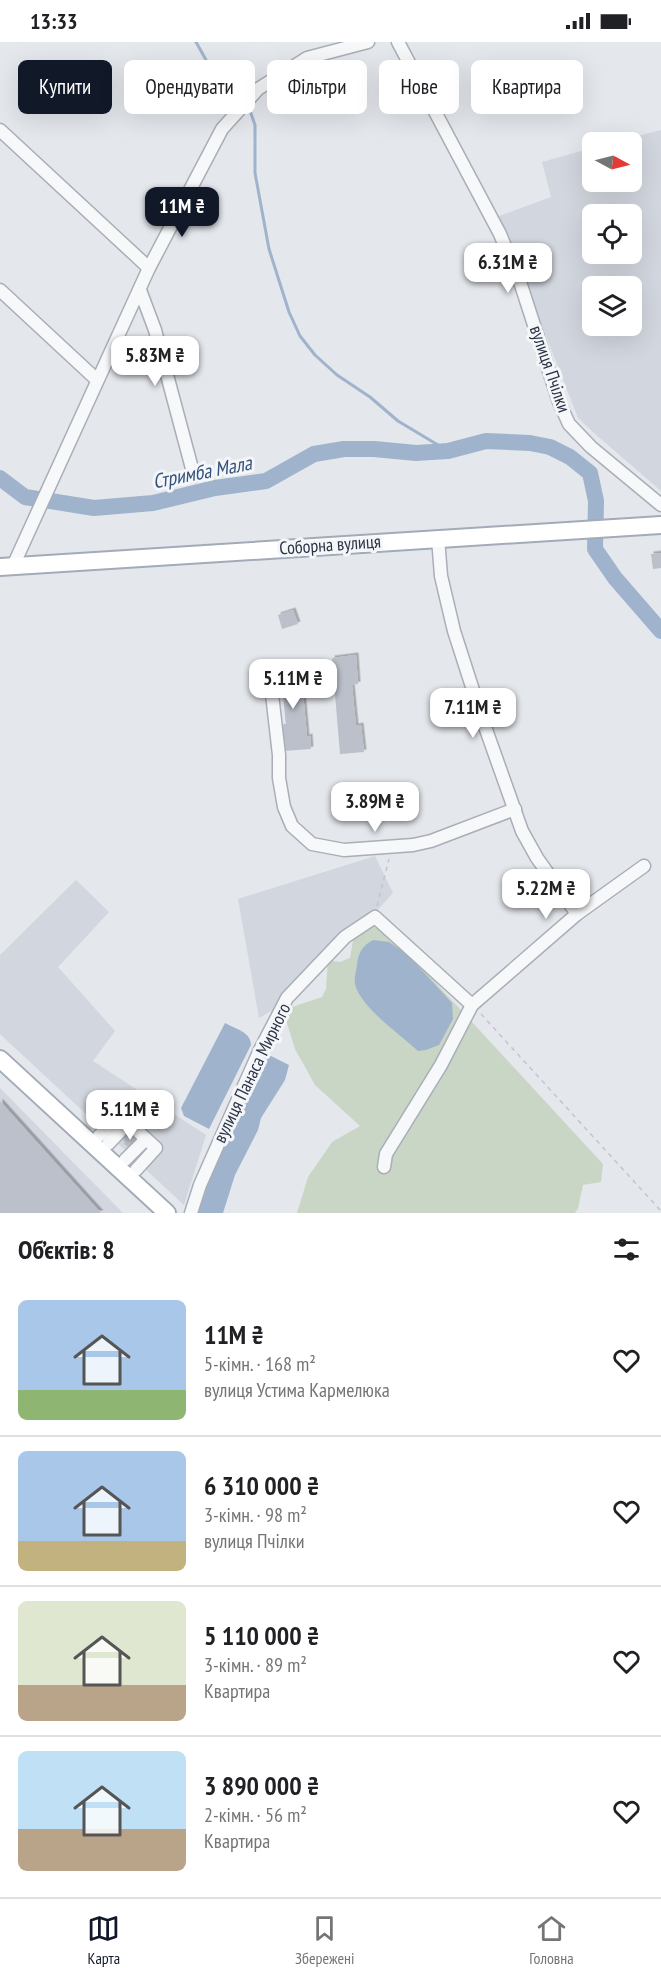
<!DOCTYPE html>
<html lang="uk">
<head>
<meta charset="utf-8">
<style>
	body { margin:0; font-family:"PT Sans Narrow",sans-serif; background:#f2f2f2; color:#202124; height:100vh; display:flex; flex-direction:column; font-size:22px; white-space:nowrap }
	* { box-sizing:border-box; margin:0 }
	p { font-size:20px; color:#757577 }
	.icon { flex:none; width:33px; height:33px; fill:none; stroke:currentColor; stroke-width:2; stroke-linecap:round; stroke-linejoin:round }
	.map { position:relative; height:1171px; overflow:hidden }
	.details { display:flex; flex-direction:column; background:#fff; flex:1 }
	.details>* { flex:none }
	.top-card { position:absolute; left:18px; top:18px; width:626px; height:54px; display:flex; gap:12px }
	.needle { width:39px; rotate:97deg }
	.controls { position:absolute; left:582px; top:90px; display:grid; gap:12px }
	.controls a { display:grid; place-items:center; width:60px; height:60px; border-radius:9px; background:#fff; box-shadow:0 6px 24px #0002; font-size:30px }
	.price { position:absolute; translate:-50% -51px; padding:0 14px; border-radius:12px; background:#fff; color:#222; font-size:20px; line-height:39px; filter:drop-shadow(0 2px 3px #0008) }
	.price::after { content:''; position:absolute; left:50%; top:36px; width:18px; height:14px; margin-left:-9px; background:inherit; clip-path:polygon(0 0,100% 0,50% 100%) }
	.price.selected { background:#111827; color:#fff }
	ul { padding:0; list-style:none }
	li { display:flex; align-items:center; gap:18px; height:150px; padding:0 18px }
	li+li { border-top:2px solid #e0e0e0 }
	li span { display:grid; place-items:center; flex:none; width:168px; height:120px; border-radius:9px; color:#555 }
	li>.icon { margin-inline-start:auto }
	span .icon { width:72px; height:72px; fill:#fffc; stroke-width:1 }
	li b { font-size:26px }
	h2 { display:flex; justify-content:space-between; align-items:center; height:72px; padding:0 18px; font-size:26px }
	.pill { padding:0 21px; border-radius:9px; background:#fff; box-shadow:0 6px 24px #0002; font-size:21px; line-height:54px }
	.pill.selected { background:#111827; color:#fff }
	.status { display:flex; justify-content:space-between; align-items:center; height:42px; padding:0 30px; background:#fff; direction:ltr }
	.status svg { height:16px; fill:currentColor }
	.tab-bar { display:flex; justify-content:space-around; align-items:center; height:84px; border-top:2px solid #e0e0e0; background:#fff; font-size:16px; color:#757577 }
	.tab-bar a { display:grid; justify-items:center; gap:3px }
	.tab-bar .selected { color:#111827 }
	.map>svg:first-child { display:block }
	.built { fill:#d2d6de; fill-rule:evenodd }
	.green { fill:#c9d6c5 }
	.water { fill:#9fb4cc }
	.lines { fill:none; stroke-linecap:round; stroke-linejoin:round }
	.stream { stroke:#9fb4cc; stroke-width:3 }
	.river { stroke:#9fb4cc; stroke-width:16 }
	.building { fill:#bbc0ca; filter:url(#shadow) }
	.minor-casing { stroke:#a9aeb7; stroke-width:15 }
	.major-casing { stroke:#a3abb8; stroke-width:20 }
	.path { stroke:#c2c5cb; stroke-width:1.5; stroke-dasharray:4.5 4.5; stroke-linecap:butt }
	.minor { stroke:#f7f8fa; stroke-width:12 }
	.major { stroke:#fff; stroke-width:16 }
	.labels { text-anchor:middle; stroke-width:6; stroke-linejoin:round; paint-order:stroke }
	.street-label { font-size:18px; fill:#2b3445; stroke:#f4f6f9 }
	.water-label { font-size:20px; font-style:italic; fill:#34527a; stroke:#f4f6f9 }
</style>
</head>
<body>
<div class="status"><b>13:33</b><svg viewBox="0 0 49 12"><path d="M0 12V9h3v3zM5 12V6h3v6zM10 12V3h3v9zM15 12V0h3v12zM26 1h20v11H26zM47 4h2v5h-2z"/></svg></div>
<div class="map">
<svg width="661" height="1171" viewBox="0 0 661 1171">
	<defs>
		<filter id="shadow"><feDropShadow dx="2.5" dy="-2.5" stdDeviation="0" flood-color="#0004"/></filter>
	</defs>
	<rect width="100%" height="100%" fill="#e4e7ec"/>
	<g class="built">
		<path d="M661,88V449L594,391L578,376L499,174L551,155L542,120L592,106V140H632V100H614ZM592,172H632V212H592ZM592,244H632V284H592Z"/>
		<polygon points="375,814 393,851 301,952 259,976 238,857"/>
		<polygon points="76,838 109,870 58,925 115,989 93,1019 206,1093 184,1163 0,992 0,913"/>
		<polygon points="0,1046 123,1171 0,1171"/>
	</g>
	<polygon class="green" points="356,881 387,888 603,1122 601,1140 583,1143 578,1166 575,1171 297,1171 308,1135 332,1100 360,1084 315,1043 295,1007 283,968 322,955 326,947 328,918 340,920 350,916"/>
	<g class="water">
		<path d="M373,898L389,900L408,913L452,961L453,977L439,1003L426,1008L418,1009C401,993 360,965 355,942C354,937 356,929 357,923C358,911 362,904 373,898Z"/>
		<path d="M225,981C236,987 251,990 251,1003L209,1087L184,1074L181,1066Z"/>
		<polygon points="261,1009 289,1023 285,1038 261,1076 258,1088 235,1133 223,1171 197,1171 197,1166"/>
	</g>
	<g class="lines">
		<g class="stream">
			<polyline points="196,0 210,25 231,45"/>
			<polyline points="249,66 255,83 255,131 269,207 289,270 300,294 315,313 337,333 370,355 398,379 448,409"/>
		</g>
		<polyline class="river" points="0,436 25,455 94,466 153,461 215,446 266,439 314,412 344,407 374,407 416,411 448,409 486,399 530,401 550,405 570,415 590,431 596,459 595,507 615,536 661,589"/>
	</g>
	<g class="building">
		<polygon points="661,511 661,526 653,527 651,512"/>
		<polygon points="293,568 298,582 282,587 278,573"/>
		<polygon points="356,613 358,642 352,643 356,684 361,683 364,710 340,712 332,616"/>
		<polygon points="304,627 305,639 302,639 307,695 310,694 311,707 283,709 281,685 286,684 283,653 278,653 276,629"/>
		<polygon points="0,1059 101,1171 0,1171"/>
		<polygon points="120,1084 139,1099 137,1101 146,1109 141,1114 124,1102 125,1100 115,1090"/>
	</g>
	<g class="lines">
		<g class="minor-casing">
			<g id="minor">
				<polyline points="398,0 500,192 521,243 559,360 569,382 591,405 661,463"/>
				<polyline points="0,88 149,226"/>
				<polyline points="0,248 97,338"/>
				<polyline points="140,248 155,288 194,434"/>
				<polyline points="438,496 441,534 454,589 483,679 522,789 537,816 577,872"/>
				<polyline points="13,524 149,226 222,87 258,47 307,16 368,0"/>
				<polyline points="270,635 279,713 279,736 284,765 292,784 312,802 344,808 413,803 431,799 515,767"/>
				<polyline points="99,1094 120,1073 156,1106 136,1128"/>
				<polyline points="108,1102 129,1080"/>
				<polyline points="125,1118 146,1097"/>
				<polyline points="384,1125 386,1112 441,1023 472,963 577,872 644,824"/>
				<polyline points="191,1171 200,1143 259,1010 287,956 345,895 375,875 472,963"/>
			</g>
		</g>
		<g class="major-casing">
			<g id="major">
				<polyline points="0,525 661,483"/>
				<polyline points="0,1017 167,1171"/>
			</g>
		</g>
		<g class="path">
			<polyline points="377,864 389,817"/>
			<polyline points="481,972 661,1169"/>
		</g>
		<use href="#minor" class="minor"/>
		<use href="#major" class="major"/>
	</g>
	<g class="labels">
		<g class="street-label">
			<text transform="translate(550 327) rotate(71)" y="6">вулиця Пчілки</text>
			<text transform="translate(330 503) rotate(-4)" y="6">Соборна вулиця</text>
			<text transform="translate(252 1031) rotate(-64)" y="6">вулиця Панаса Мирного</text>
		</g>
		<g class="water-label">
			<text transform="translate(202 430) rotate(-11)" y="7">Стримба Мала</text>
		</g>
	</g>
</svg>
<div class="controls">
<a><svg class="needle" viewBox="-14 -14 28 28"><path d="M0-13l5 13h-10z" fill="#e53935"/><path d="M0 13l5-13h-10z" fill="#757577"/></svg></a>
<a><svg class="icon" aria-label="locate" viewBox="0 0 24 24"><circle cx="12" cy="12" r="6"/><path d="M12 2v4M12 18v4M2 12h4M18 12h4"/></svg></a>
<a><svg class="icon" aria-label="layers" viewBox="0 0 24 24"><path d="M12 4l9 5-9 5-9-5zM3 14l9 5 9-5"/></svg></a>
</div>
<b class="price selected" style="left:182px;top:196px">11M ₴</b>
<b class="price" style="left:508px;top:252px">6.31M ₴</b>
<b class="price" style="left:155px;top:345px">5.83M ₴</b>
<b class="price" style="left:293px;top:668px">5.11M ₴</b>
<b class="price" style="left:473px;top:697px">7.11M ₴</b>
<b class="price" style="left:375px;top:791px">3.89M ₴</b>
<b class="price" style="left:546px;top:878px">5.22M ₴</b>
<b class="price" style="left:130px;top:1099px">5.11M ₴</b>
<div class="top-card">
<a class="pill selected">Купити</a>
<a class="pill">Орендувати</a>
<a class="pill">Фільтри</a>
<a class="pill">Нове</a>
<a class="pill">Квартира</a>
</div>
</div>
<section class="details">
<h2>Об’єктів: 8<svg class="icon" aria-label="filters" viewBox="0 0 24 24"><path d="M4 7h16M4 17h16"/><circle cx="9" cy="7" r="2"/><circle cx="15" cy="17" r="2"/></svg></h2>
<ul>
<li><span style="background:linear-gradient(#a9c7e8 75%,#8fb573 0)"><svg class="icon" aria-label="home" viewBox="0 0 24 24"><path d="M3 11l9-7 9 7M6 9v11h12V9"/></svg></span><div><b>11M ₴</b><p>5-кімн. · 168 m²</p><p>вулиця Устима Кармелюка</p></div><svg class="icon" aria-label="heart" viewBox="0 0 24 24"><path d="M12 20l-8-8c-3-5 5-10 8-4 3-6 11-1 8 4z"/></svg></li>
<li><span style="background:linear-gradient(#a9c7e8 75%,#c2b280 0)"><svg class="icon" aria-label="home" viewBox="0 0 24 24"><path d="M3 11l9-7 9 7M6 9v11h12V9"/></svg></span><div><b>6 310 000 ₴</b><p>3-кімн. · 98 m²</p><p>вулиця Пчілки</p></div><svg class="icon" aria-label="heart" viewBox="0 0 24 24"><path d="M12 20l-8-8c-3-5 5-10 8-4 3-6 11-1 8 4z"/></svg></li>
<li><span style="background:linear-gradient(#dfe7d0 70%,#b9a48a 0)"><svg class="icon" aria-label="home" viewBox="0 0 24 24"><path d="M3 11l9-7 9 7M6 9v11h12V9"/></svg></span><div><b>5 110 000 ₴</b><p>3-кімн. · 89 m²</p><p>Квартира</p></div><svg class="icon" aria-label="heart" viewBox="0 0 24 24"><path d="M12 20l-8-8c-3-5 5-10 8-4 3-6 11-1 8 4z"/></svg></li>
<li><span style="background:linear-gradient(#bfe0f5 65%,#b9a48a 0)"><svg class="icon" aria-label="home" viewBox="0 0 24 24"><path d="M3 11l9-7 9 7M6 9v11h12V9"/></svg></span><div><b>3 890 000 ₴</b><p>2-кімн. · 56 m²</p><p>Квартира</p></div><svg class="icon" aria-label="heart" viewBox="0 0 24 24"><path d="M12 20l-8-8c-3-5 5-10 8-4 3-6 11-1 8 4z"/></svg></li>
</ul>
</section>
<nav class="tab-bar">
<a class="selected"><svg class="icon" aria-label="map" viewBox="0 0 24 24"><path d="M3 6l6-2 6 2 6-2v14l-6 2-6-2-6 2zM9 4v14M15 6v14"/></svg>Карта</a>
<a><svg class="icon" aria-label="saved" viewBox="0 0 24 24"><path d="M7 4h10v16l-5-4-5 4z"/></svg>Збережені</a>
<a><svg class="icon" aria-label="home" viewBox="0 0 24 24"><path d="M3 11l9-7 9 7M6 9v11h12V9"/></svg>Головна</a>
</nav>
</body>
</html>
